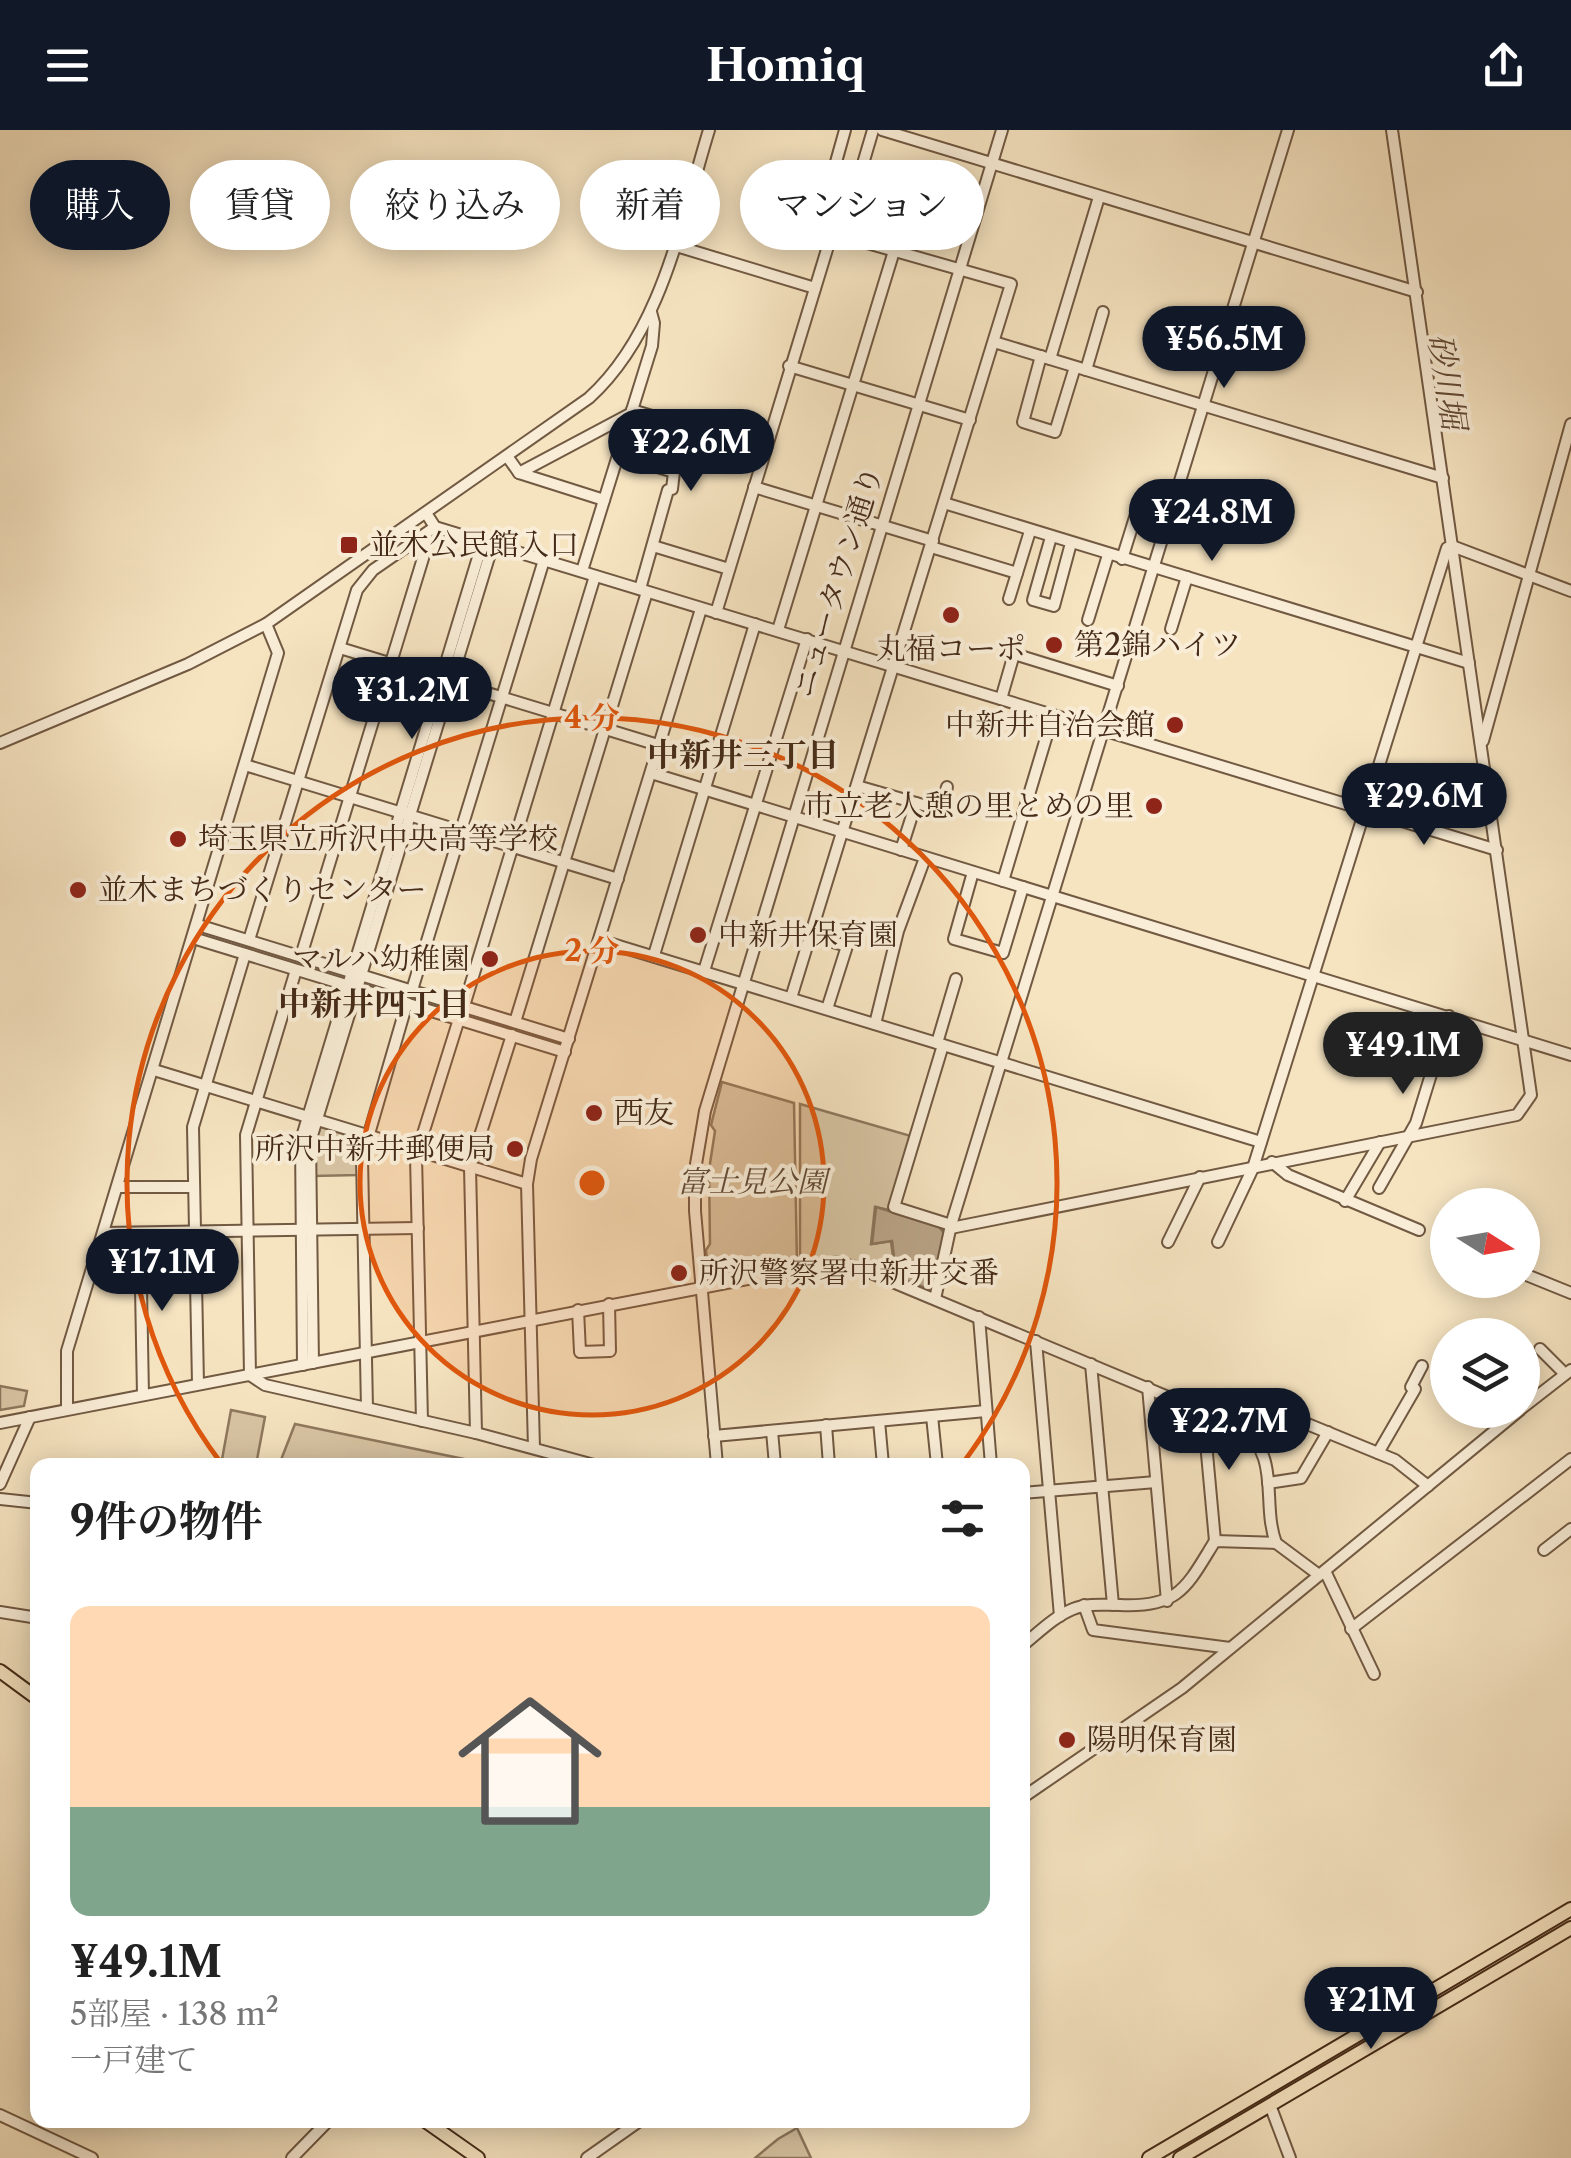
<!DOCTYPE html>
<html lang="ja">
<head>
<meta charset="utf-8">
<style>
	body { margin:0; font-family:"Libre Caslon Text","Noto Serif JP",serif; background:#f6f6f6; color:#222; height:100vh; display:flex; flex-direction:column; font-size:38px; white-space:nowrap }
	* { box-sizing:border-box; margin:0 }
	p { font-size:32px; color:#767676 }
	.icon { flex:none; width:55px; height:55px; fill:none; stroke:currentColor; stroke-width:2; stroke-linecap:round; stroke-linejoin:round }
	.map { position:relative; flex:1; overflow:hidden }
	.drawer { position:absolute; left:30px; top:1328px; width:1000px; height:670px; display:flex; flex-direction:column; background:#fff; border-radius:20px; box-shadow:0 5px 25px #0003 }
	.drawer>* { flex:none }
	.guide { position:absolute; left:30px; top:30px; width:1000px; height:90px; display:flex; gap:20px }
	.needle { width:65px; rotate:101deg }
	.fabs { position:absolute; left:1430px; top:1058px; display:grid; gap:20px }
	.fabs a { display:grid; place-items:center; width:110px; height:110px; border-radius:50%; background:#fff; box-shadow:0 5px 25px #0003; font-size:50px }
	.price { position:absolute; translate:-50% -85px; padding:0 22px; border-radius:35px; background:#111827; color:#fff; font-size:32px; line-height:65px; filter:drop-shadow(0 2px 5px #0008) }
	.price::after { content:''; position:absolute; left:50%; top:60px; width:30px; height:22px; margin-left:-15px; background:inherit; clip-path:polygon(0 0,100% 0,50% 100%) }
	.price.selected { background:#222; color:#fff }
	ul { padding:0; list-style:none }
	li { display:grid; align-content:center; gap:20px; height:530px; padding:0 40px }
	li+li { border-top:2px solid #e0e0e0 }
	li span { display:grid; place-items:center; height:310px; border-radius:20px; color:#555 }
	li>.icon { margin-inline-start:auto }
	span .icon { width:180px; height:180px; fill:#fffc; stroke-width:1 }
	li b { font-size:42px }
	h2 { display:flex; justify-content:space-between; align-items:center; height:120px; padding:0 40px; font-size:42px }
	.pill { padding:0 35px; border-radius:45px; background:#fff; box-shadow:0 5px 25px #0003; font-size:35px; line-height:90px }
	.pill.selected { background:#111827; color:#fff }
	header { display:flex; justify-content:space-between; align-items:center; height:130px; padding:0 40px; background:#111827; color:#fff; font-size:45px; font-weight:800 }
	.map>svg:first-child { display:block }
	.green { fill:#d8c5a4; stroke:#8e785e; stroke-width:2.5 }
	.water { fill:#baa588; stroke:#8b745b; stroke-width:2.5 }
	.lines { fill:none; stroke-linecap:round; stroke-linejoin:round }
	.stream { stroke:#8b745b; stroke-width:2.5 }
	.minor-casing { stroke:#715942; stroke-width:14 }
	.major-casing { stroke:#452b18; stroke-width:16 }
	.minor { stroke:#f9edd7; stroke-width:10 }
	.major { stroke:#f6e4c1; stroke-width:12 }
	.ring { fill:none; stroke:#e0570d; stroke-width:5 }
	.poi-dot { fill:#8f2418; stroke:#f9edd7; stroke-width:4 }
	.labels { text-anchor:middle; stroke-width:8; stroke-linejoin:round; paint-order:stroke }
	.poi-label { font-size:30px; fill:#452b18; stroke:#f9edd7; text-anchor:start }
	.street-label { font-size:30px; fill:#452b18; stroke:#f9edd7 }
	.park-label { font-size:30px; font-style:italic; fill:#624a34; stroke:#f9edd7 }
	.water-label { font-size:32px; font-style:italic; fill:#624a34; stroke:#f9edd7 }
	.neighbourhood-label { font-size:32px; font-weight:bold; fill:#452b18; stroke:#f9edd7 }
	.centre { fill:#e0570d; stroke:#f9edd7; stroke-width:5 }
	.ring-label { font-size:30px; text-anchor:middle; font-weight:bold; fill:#e0570d; stroke:#f9edd7; stroke-width:8; stroke-linejoin:round; paint-order:stroke }
</style>
</head>
<body>
<header><svg class="icon" aria-label="menu" viewBox="0 0 24 24"><path d="M4 6h16M4 12h16M4 18h16"/></svg>Homiq<svg class="icon" aria-label="share" viewBox="0 0 24 24"><path d="M12 15V3M7 8l5-5 5 5M5 13v7h14v-7"/></svg></header>
<div class="map">
<svg width="1571" height="2028" viewBox="0 0 1571 2028">
	<rect width="100%" height="100%" fill="#f6e4c1"/>
	<filter id="stains"><feTurbulence type="fractalNoise" baseFrequency=".002" numOctaves="4"/><feColorMatrix values="0 0 0 0 .2 0 0 0 0 .09 0 0 0 0 .02 0 0 0 .5 -.17"/></filter>
	<radialGradient id="worn" r=".72"><stop offset=".6" stop-color="#630" stop-opacity="0"/><stop offset="1" stop-color="#630" stop-opacity=".3"/></radialGradient>
	<g class="green">
		<polygon points="722,952 794,973 797,1134 709,1149 706,1120 710,1114 709,1040 715,1001 711,995"/>
		<path d="M800,974L911,1006L889,1080L875,1077L871,1114L891,1111L893,1127L882,1141C851,1130 832,1127 800,1132Z"/>
		<polygon points="322,996 359,1007 358,1045 313,1046 313,1015 317,998"/>
		<polygon points="0,1256 27,1261 24,1276 0,1280"/>
		<polygon points="231,1280 265,1287 256,1335 221,1335"/>
		<polygon points="295,1294 493,1335 279,1335"/>
		<polygon points="797,1998 811,2028 755,2028 778,2009"/>
	</g>
	<polygon class="water" points="876,1077 938,1096 945,1104 933,1158 928,1159 883,1141 894,1127 892,1111 872,1114"/>
	<g class="lines">
		<polyline class="stream" points="1387,0 1390,23"/>
		<g class="minor-casing">
			<g id="minor">
				<polyline points="845,0 829,57 854,64 873,0"/>
				<polyline points="882,0 1417,162"/>
				<polyline points="673,115 815,158"/>
				<polyline points="1161,195 1222,214"/>
				<polyline points="994,212 1443,348"/>
				<polyline points="1041,226 1023,292 1055,302 1075,237"/>
				<polyline points="1050,229 1099,67"/>
				<polyline points="789,236 970,290"/>
				<polyline points="1086,240 1103,182"/>
				<polyline points="632,280 764,320"/>
				<polyline points="618,325 674,342 672,359 668,360 640,459"/>
				<polyline points="507,326 519,343 630,284"/>
				<polyline points="519,343 604,370"/>
				<polyline points="754,357 933,411"/>
				<polyline points="944,373 1469,533"/>
				<polyline points="426,383 435,397 1497,720"/>
				<polyline points="1051,407 1033,470 1054,476 1071,413"/>
				<polyline points="653,416 729,439"/>
				<polyline points="931,417 1017,443"/>
				<polyline points="1122,429 1141,368 1172,378"/>
				<polyline points="582,441 652,216 654,193 651,182"/>
				<polyline points="1009,469 1030,401"/>
				<polyline points="716,483 832,103 1011,154 791,868"/>
				<polyline points="1088,490 1108,425"/>
				<polyline points="1171,499 1187,447"/>
				<polyline points="778,500 894,121"/>
				<polyline points="340,518 658,615"/>
				<polyline points="1001,569 1014,524 1118,556"/>
				<polyline points="1483,611 1571,294"/>
				<path d="M0,613L188,534L266,494L589,268C662,202 681,91 709,0"/>
				<polyline points="245,635 618,749"/>
				<polyline points="651,643 1571,925"/>
				<polyline points="857,656 916,673"/>
				<polyline points="901,720 916,673 941,680 947,657"/>
				<polyline points="973,742 954,809 1003,823 1023,757"/>
				<polyline points="1003,751 1053,585"/>
				<polyline points="198,795 569,909"/>
				<polyline points="812,806 847,816 827,879"/>
				<polyline points="193,808 565,922"/>
				<polyline points="249,810 357,460 373,440 435,397"/>
				<polyline points="599,810 1261,1012"/>
				<polyline points="654,825 755,494"/>
				<polyline points="301,826 424,425 421,407"/>
				<polyline points="296,840 246,1005 250,1245 265,1255 476,1303 594,1335"/>
				<polyline points="704,841 807,509"/>
				<polyline points="412,860 544,430"/>
				<polyline points="464,876 595,446"/>
				<polyline points="515,892 647,462"/>
				<polyline points="875,894 898,801 925,728"/>
				<polyline points="937,913 956,849"/>
				<polyline points="943,915 894,1077 951,1095"/>
				<polyline points="154,940 527,1054"/>
				<polyline points="1272,1032 1288,1045 1419,1100"/>
				<polyline points="119,1057 192,1057"/>
				<polyline points="1379,1058 1416,993 1449,886"/>
				<polyline points="1345,1071 1380,1012"/>
				<polyline points="951,1098 1517,985 1531,965 1392,0"/>
				<polyline points="104,1103 418,1098"/>
				<polyline points="140,1104 143,1265"/>
				<polyline points="1168,1112 1200,1047"/>
				<polyline points="1218,1112 1253,1038 1447,418 1452,416 1571,461"/>
				<polyline points="1524,1144 1571,1163"/>
				<polyline points="935,1169 951,1095 1288,0"/>
				<polyline points="578,1180 580,1222 610,1221 609,1174"/>
				<polyline points="979,1187 991,1335"/>
				<polyline points="1036,1211 1060,1486"/>
				<polyline points="1540,1219 1565,1244"/>
				<polyline points="313,1233 310,1012 493,414"/>
				<polyline points="1091,1234 1113,1475"/>
				<polyline points="303,1235 301,1010 483,411"/>
				<polyline points="198,1254 193,997 245,824"/>
				<polyline points="1148,1257 1167,1471"/>
				<polyline points="367,1278 362,1028 407,873"/>
				<polyline points="1522,1278 1571,1240"/>
				<polyline points="67,1279 67,1221 278,523 266,494"/>
				<polyline points="1203,1280 1215,1411"/>
				<polyline points="932,1286 937,1335"/>
				<polyline points="1295,1289 1395,1330 1428,1356"/>
				<polyline points="422,1291 416,1026 459,889"/>
				<polyline points="879,1291 883,1335"/>
				<path d="M0,1293L836,1132L859,1138L1240,1297C1282,1325 1261,1373 1276,1413L1319,1445"/>
				<polyline points="826,1295 829,1335"/>
				<polyline points="772,1301 775,1335"/>
				<polyline points="476,1303 470,1037 512,905"/>
				<polyline points="714,1306 986,1281"/>
				<polyline points="534,1318 527,1054 531,1029 701,479"/>
				<polyline points="1378,1323 1415,1259 1411,1257 1422,1236"/>
				<polyline points="717,1335 695,1081 695,1040 705,981 1002,0"/>
				<polyline points="1268,1353 1301,1348 1328,1302"/>
				<polyline points="0,1354 30,1287"/>
				<polyline points="1022,1363 1156,1352"/>
				<polyline points="0,1369 38,1373"/>
				<polyline points="1544,1420 1571,1399"/>
				<polyline points="1325,1441 1374,1544"/>
				<polyline points="1084,1475 1093,1500 1230,1518"/>
				<polyline points="0,1482 38,1488"/>
				<polyline points="1351,1499 1571,1329"/>
				<path d="M1022,1516C1038,1503 1055,1486 1073,1479C1088,1473 1105,1475 1120,1475C1180,1478 1187,1456 1215,1411L1276,1413"/>
				<polyline points="1022,1668 1182,1558 1520,1280"/>
				<polyline points="1270,1975 1290,2028"/>
				<polyline points="0,1985 92,2028"/>
				<polyline points="292,2028 329,1990"/>
				<polyline points="587,2028 641,1990"/>
			</g>
		</g>
		<g class="major-casing">
			<g id="major">
				<polyline points="0,1541 38,1569"/>
				<polyline points="424,1990 478,2028"/>
				<polyline points="1149,2028 1571,1779"/>
				<polyline points="1180,2028 1571,1798"/>
			</g>
		</g>
		<use href="#minor" class="minor"/>
		<use href="#major" class="major"/>
	</g>
	<circle cx="592" cy="1053" r="232" fill="#e0570d" fill-opacity=".12"/>
	<g class="ring">
		<circle cx="592" cy="1053" r="232"/>
		<path d="M221 1333A465 465 0 1 1 963 1333"/>
	</g>
	<g class="poi-dot">
		<rect x="339" y="405" width="20" height="20" rx="5"/>
		<circle cx="951" cy="485" r="10"/>
		<circle cx="1054" cy="515" r="10"/>
		<circle cx="1175" cy="595" r="10"/>
		<circle cx="1154" cy="676" r="10"/>
		<circle cx="178" cy="709" r="10"/>
		<circle cx="78" cy="760" r="10"/>
		<circle cx="698" cy="805" r="10"/>
		<circle cx="490" cy="829" r="10"/>
		<circle cx="594" cy="983" r="10"/>
		<circle cx="515" cy="1019" r="10"/>
		<circle cx="679" cy="1143" r="10"/>
		<circle cx="1067" cy="1610" r="10"/>
	</g>
	<g class="labels">
		<g class="poi-label">
			<text x="369" y="425">並木公民館入口</text>
			<text x="1074" y="525">第2錦ハイツ</text>
			<text x="951" y="529" text-anchor="middle">丸福コーポ</text>
			<text x="1155" y="605" text-anchor="end">中新井自治会館</text>
			<text x="1134" y="686" text-anchor="end">市立老人憩の里とめの里</text>
			<text x="198" y="719">埼玉県立所沢中央高等学校</text>
			<text x="98" y="770">並木まちづくりセンター</text>
			<text x="718" y="815">中新井保育園</text>
			<text x="470" y="839" text-anchor="end">マルハ幼稚園</text>
			<text x="614" y="993">西友</text>
			<text x="495" y="1029" text-anchor="end">所沢中新井郵便局</text>
			<text x="699" y="1153">所沢警察署中新井交番</text>
			<text x="1087" y="1620">陽明保育園</text>
		</g>
		<g class="street-label">
			<text transform="translate(838 452) rotate(-73)" y="10">ニュータウン通り</text>
		</g>
		<g class="park-label">
			<text x="752" y="1062">富士見公園</text>
		</g>
		<g class="water-label">
			<text transform="translate(1447 251) rotate(81)" y="11">砂川堀</text>
		</g>
		<g class="neighbourhood-label">
			<text x="743" y="636">中新井三丁目</text>
			<text x="374" y="885">中新井四丁目</text>
		</g>
	</g>
	<circle cx="592" cy="1053" r="15" class="centre"/>
	<g class="ring-label">
		<text x="592" y="598">4 分</text>
		<text x="592" y="831">2 分</text>
	</g>
	<rect width="100%" height="100%" filter="url(#stains)"/>
	<rect width="100%" height="100%" fill="url(#worn)"/>
</svg>
<div class="fabs">
<a><svg class="needle" viewBox="-14 -14 28 28"><path d="M0-13l5 13h-10z" fill="#e53935"/><path d="M0 13l5-13h-10z" fill="#767676"/></svg></a>
<a><svg class="icon" aria-label="layers" viewBox="0 0 24 24"><path d="M12 4l9 5-9 5-9-5zM3 14l9 5 9-5"/></svg></a>
</div>
<b class="price" style="left:1224px;top:261px">¥56.5M</b>
<b class="price" style="left:691px;top:364px">¥22.6M</b>
<b class="price" style="left:1212px;top:434px">¥24.8M</b>
<b class="price" style="left:412px;top:612px">¥31.2M</b>
<b class="price" style="left:1424px;top:718px">¥29.6M</b>
<b class="price selected" style="left:1403px;top:967px">¥49.1M</b>
<b class="price" style="left:162px;top:1184px">¥17.1M</b>
<b class="price" style="left:1229px;top:1343px">¥22.7M</b>
<b class="price" style="left:1371px;top:1922px">¥21M</b>
<div class="guide">
<a class="pill selected">購入</a>
<a class="pill">賃貸</a>
<a class="pill">絞り込み</a>
<a class="pill">新着</a>
<a class="pill">マンション</a>
</div>
<section class="drawer">
<h2>9件の物件<svg class="icon" aria-label="filters" viewBox="0 0 24 24"><path d="M4 7h16M4 17h16"/><circle cx="9" cy="7" r="2"/><circle cx="15" cy="17" r="2"/></svg></h2>
<ul>
<li><span style="background:linear-gradient(#ffd9b3 65%,#7fa58c 0)"><svg class="icon" aria-label="home" viewBox="0 0 24 24"><path d="M3 11l9-7 9 7M6 9v11h12V9"/></svg></span><div><b>¥49.1M</b><p>5部屋 · 138 m²</p><p>一戸建て</p></div></li>
</ul>
</section>
</div>
</body>
</html>
